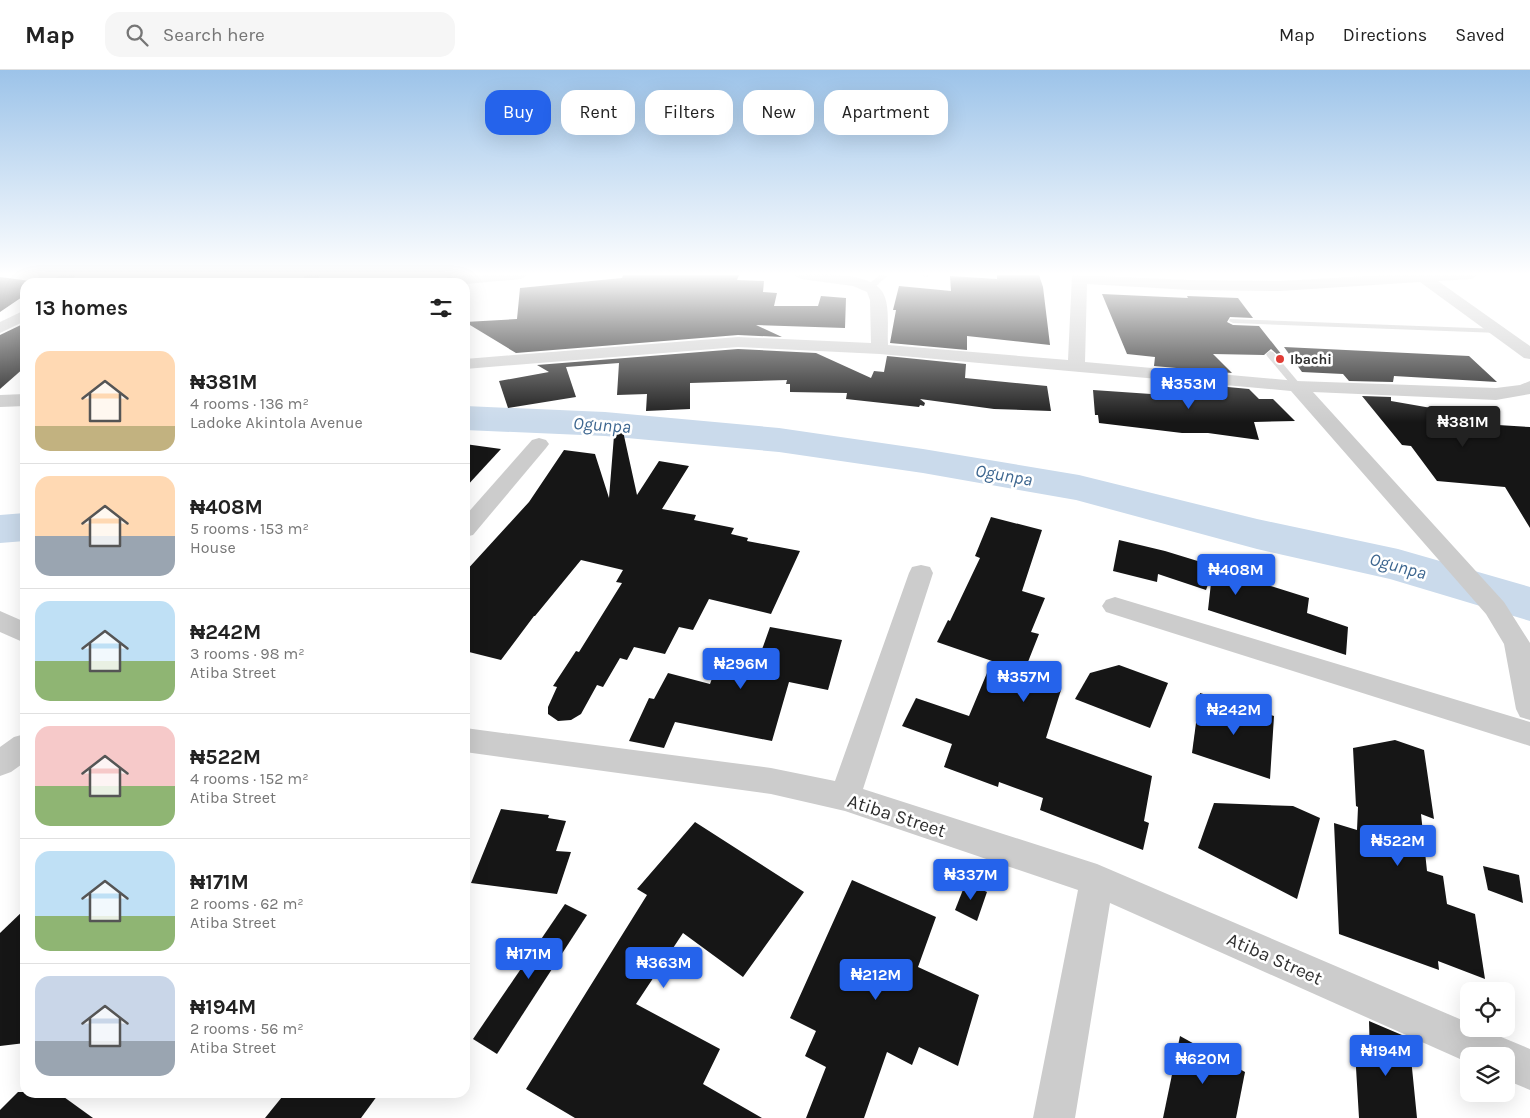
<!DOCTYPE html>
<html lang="en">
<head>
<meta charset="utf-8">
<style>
	body { margin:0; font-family:Karla,sans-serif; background:#f6f6f6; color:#222; height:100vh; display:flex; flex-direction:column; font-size:19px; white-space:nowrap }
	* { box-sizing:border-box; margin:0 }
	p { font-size:16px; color:#767676 }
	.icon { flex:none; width:28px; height:28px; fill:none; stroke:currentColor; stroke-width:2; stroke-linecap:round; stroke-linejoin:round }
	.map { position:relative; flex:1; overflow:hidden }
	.drawer { position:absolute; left:20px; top:208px; width:450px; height:820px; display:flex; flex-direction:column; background:#fff; border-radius:15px; box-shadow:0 5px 20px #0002 }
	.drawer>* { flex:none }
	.top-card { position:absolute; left:485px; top:20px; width:475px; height:45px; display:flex; gap:10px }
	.buttons { position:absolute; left:1460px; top:912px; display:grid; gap:10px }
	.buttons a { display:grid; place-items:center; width:55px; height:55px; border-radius:10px; background:#fff; box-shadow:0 5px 20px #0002; font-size:25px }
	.price { position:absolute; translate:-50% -42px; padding:0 11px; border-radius:5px; background:#2563eb; color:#fff; font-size:16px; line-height:32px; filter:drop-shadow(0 1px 2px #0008) }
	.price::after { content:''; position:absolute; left:50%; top:30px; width:15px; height:11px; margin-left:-8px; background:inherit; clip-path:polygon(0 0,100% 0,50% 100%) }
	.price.on { background:#222; color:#fff }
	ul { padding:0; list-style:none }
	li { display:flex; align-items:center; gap:15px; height:125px; padding:0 15px }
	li+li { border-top:1px solid #e0e0e0 }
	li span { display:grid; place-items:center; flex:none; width:140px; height:100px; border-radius:15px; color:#555 }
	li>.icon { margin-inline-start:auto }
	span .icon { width:60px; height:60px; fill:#fffc; stroke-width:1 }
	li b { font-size:21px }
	h2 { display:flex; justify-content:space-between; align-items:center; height:60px; padding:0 15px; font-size:21px }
	.pill { padding:0 18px; border-radius:15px; background:#fff; box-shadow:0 5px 20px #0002; font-size:18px; line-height:45px }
	.pill.on { background:#2563eb; color:#fff }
	header { display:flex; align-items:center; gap:30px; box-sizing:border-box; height:70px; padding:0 25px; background:#fff; border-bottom:1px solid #e0e0e0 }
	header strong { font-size:24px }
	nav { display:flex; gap:28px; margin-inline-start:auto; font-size:18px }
	.search { width:350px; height:45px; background:#f6f6f6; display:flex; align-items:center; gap:12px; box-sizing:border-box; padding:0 18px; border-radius:15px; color:#767676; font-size:19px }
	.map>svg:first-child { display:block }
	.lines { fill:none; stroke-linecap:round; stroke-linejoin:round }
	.river { fill:#cadaeb; fill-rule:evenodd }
	.building { fill:#161616 }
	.lane { fill:#ccc; fill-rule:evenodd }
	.street { fill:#ccc; fill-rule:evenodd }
	.poi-dot { fill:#e13c35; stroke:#fff; stroke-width:2 }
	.labels { text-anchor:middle; stroke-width:5; stroke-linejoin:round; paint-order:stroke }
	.far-poi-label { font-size:14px; font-weight:bold; fill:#2f2f2f; stroke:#fff; text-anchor:start }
	.water-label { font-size:18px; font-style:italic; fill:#3e6790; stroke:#fff }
	.near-street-label { font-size:19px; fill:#2f2f2f; stroke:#fff }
</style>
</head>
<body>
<header>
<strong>Map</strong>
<div class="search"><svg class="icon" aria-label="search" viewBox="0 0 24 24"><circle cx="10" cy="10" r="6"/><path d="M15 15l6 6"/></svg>Search here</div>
<nav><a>Map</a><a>Directions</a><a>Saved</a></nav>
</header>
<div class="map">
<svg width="1530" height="1048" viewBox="0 0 1530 1048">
	<rect width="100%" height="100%" fill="#fff"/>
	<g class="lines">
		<g class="river">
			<polygon points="465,336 605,342 779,358 923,379 1079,405 1257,449 1398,479 1530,517 1530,551 1390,509 1257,479 1076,430 923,403 779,382 605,366 465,360"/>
			<polygon points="25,443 25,471 0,473 0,445"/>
		</g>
	</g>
	<g class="building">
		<polygon points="623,205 739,205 737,210 764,211 763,222 777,223 774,236 818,236 821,226 846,228 845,258 756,255 782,267 738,265 516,283 465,252 517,249 520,218 622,208"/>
		<polygon points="997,205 1039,205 1043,217 1050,275 967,266 967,280 890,273 896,240 893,240 899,216 951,221 950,206 997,209"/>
		<polygon points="0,207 38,212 25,212 25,225 0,242"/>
		<polygon points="1102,224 1188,228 1187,226 1238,228 1253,248 1230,247 1227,252 1233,255 1259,256 1282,285 1278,285 1271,279 1264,285 1213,284 1232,303 1154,296 1155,287 1127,284"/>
		<polygon points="25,253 25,297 0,319 0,265"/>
		<polygon points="1284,277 1469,286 1497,312 1394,306 1393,312 1349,311 1343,304 1302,302"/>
		<polygon points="738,279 816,283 871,308 874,301 884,302 887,286 966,294 965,308 1047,316 1051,341 994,339 920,329 925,333 924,336 920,335 919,337 846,329 847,323 790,322 790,314 786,314 787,310 690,313 690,339 646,341 647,324 617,325 619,293 566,297 576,327 508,338 499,311 549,302 537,295"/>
		<polygon points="1153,310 1249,319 1259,329 1273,329 1295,351 1254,352 1259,370 1208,363 1182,363 1099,353 1098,345 1095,345 1093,320 1151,324"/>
		<polygon points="1362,326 1391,327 1391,331 1437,339 1450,352 1530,357 1530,458 1505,417 1437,411 1411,376 1402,375"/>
		<polygon points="621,352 637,425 659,391 689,396 662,439 696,445 694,450 734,458 731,464 748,468 747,471 800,481 771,544 709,529 693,560 679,557 665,584 634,577 627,590 620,588 603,617 597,615 581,644 571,650 558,651 548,644 548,637 557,617 553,616 576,581 579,582 622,513 616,512 623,500 581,490 535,546 534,546 501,590 465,581 465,502 529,432 564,380 595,384 609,428 615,353"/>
		<polygon points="465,374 501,379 465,418"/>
		<polygon points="991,447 1042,460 1022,521 1045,528 1031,562 1039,564 1022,607 1061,620 1046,668 1152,706 1144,751 1149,753 1143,780 1040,740 1043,728 999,712 998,717 944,697 952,674 902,656 916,628 969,646 992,591 937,572 948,550 950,551 980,488 975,486"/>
		<polygon points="1119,470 1165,481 1214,496 1213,498 1309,528 1307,543 1348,557 1346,585 1208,540 1212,504 1206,520 1158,504 1157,512 1113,501"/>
		<polygon points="770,557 842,570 828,620 789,612 772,671 675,652 664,678 629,671 649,628 654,629 668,603 710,614 718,592 755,599"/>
		<polygon points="1119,595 1168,613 1150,658 1075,629 1090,603"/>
		<polygon points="1200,623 1274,646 1270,709 1192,683"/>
		<polygon points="1395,670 1424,680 1434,749 1421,744 1427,801 1443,806 1447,834 1475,844 1485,909 1438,891 1439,900 1339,864 1334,753 1357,760 1358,737 1356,736 1353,678"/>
		<polygon points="1214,733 1293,736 1320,748 1297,829 1198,778"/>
		<polygon points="501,739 549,745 548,748 566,751 556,781 571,782 557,824 471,813"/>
		<polygon points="695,752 804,822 743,907 683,863 636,934 720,979 703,1014 762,1048 575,1048 526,1019 647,825 637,819"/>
		<polygon points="1483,796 1519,805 1523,833 1488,820"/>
		<polygon points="852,810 936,847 918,897 979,925 958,996 919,977 912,995 887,982 864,1048 806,1048 826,997 805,986 816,961 790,948"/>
		<polygon points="966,812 987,822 977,851 955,840"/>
		<polygon points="565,834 587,845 497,984 473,969"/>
		<polygon points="25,839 25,973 0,976 0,863"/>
		<polygon points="1369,951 1409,968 1417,1048 1359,1048 1355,981 1370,987"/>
		<polygon points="1180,966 1245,1002 1236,1048 1163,1048"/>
		<polygon points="18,1022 57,1022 93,1048 0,1048 0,1040"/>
		<polygon points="286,1022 380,1022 361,1048 265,1048"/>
	</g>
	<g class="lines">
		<g class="lane">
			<polygon points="880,205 888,205 873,219 867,219 867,215"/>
			<polygon points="920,205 930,205 927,207"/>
			<polygon points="1230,249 1500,259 1504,261 1500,263 1233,253 1229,251"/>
			<polygon points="1270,281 1273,282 1300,314 1300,318 1294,318 1267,286 1266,284"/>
		</g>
		<g class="street">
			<polygon points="59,205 77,205 68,212 52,212"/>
			<polygon points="305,205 320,205 316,212 302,212"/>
			<polygon points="466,205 528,205 521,209 465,214 465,212 435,212 437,209"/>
			<path d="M794,205C816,205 874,200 884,225C890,238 887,260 888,275L1068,290L1072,205L1190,210L1280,211L1386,205H1478L1471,209L1438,211L1530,276V289L1524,288L1420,212L1280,221L1190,220L1087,214L1085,292L1297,311L1496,318L1520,315L1530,311V324L1496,330L1313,322L1504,532L1530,573V650L1520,647L1516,639L1504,574L1486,544L1291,321L880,284L738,277L465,299V289L738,267L871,273L870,230L867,222L853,216L801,209Z"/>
			<polygon points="25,240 25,251 0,263 0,252"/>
			<polygon points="25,324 25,336 0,337 0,325"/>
			<polygon points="539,368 546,370 549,374 546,378 473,465 465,467 465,446 532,370"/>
			<polygon points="921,495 930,497 933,503 863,719 1097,794 1469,953 1469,959 1482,959 1530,979 1530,1020 1506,1010 1506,986 1469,986 1469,993 1110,833 1075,1048 1033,1048 1078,820 845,741 771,724 465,682 465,658 771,698 835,711 909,503 912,497"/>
			<polygon points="1115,527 1530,652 1530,676 1106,542 1102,536 1106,530"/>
			<polygon points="0,541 25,552 25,573 0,562"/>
			<polygon points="25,664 25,692 11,702 0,706 0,677 14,667"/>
		</g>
	</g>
	<linearGradient id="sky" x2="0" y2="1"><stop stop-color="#9cc3e9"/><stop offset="0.58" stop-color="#fff"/><stop offset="1" stop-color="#fff" stop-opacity="0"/></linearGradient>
	<rect width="1530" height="352" fill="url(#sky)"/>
	<circle class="poi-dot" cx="1280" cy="289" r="5"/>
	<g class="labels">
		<g class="far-poi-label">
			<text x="1290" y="294">Ibachi</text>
		</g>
		<g class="water-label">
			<text transform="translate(602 355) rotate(4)" y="6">Ogunpa</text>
			<text transform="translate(1004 405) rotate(10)" y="6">Ogunpa</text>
			<text transform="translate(1398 496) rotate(15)" y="6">Ogunpa</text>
		</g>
		<g class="near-street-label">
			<text transform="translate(897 745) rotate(18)" y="7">Atiba Street</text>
			<text transform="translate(1275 888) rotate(24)" y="7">Atiba Street</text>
		</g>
	</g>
</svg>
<div class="buttons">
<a><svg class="icon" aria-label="locate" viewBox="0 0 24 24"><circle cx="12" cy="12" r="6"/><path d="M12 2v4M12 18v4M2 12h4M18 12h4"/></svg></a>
<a><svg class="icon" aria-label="layers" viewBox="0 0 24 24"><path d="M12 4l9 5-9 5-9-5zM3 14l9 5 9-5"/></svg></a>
</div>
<b class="price" style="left:1189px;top:340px">₦353M</b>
<b class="price on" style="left:1463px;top:378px">₦381M</b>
<b class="price" style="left:1236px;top:526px">₦408M</b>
<b class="price" style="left:741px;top:620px">₦296M</b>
<b class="price" style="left:1024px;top:633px">₦357M</b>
<b class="price" style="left:1234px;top:666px">₦242M</b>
<b class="price" style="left:1398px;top:797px">₦522M</b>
<b class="price" style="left:971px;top:831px">₦337M</b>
<b class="price" style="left:529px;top:910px">₦171M</b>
<b class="price" style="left:664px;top:919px">₦363M</b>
<b class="price" style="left:876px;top:931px">₦212M</b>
<b class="price" style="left:1386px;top:1007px">₦194M</b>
<b class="price" style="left:1203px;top:1015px">₦620M</b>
<div class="top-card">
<a class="pill on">Buy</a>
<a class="pill">Rent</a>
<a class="pill">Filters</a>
<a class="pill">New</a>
<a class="pill">Apartment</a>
</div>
<section class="drawer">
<h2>13 homes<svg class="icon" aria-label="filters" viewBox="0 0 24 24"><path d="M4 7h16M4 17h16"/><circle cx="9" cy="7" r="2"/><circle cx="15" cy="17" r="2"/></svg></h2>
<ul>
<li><span style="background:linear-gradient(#ffd9b3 75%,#c2b280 0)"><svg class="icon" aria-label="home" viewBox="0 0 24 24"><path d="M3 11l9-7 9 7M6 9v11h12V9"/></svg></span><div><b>₦381M</b><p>4 rooms · 136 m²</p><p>Ladoke Akintola Avenue</p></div></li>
<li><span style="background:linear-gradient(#ffd9b3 60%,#9aa5b1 0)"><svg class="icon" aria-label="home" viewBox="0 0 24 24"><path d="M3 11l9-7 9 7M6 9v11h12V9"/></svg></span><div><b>₦408M</b><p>5 rooms · 153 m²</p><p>House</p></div></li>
<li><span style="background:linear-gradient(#bfe0f5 60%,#8fb573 0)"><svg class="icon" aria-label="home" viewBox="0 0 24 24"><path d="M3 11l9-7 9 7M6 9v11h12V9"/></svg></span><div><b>₦242M</b><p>3 rooms · 98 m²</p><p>Atiba Street</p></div></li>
<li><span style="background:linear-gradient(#f6c9c9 60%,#8fb573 0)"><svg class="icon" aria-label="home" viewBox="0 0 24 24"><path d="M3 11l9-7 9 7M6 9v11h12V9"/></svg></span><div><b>₦522M</b><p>4 rooms · 152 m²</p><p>Atiba Street</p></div></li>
<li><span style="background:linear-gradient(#bfe0f5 65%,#8fb573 0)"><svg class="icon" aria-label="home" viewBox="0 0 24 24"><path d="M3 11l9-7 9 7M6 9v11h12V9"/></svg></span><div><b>₦171M</b><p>2 rooms · 62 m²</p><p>Atiba Street</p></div></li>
<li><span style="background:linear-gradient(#c9d6e8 65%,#9aa5b1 0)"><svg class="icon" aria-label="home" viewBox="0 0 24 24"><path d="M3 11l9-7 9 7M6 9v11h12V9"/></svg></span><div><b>₦194M</b><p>2 rooms · 56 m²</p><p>Atiba Street</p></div></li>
</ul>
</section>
</div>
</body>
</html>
